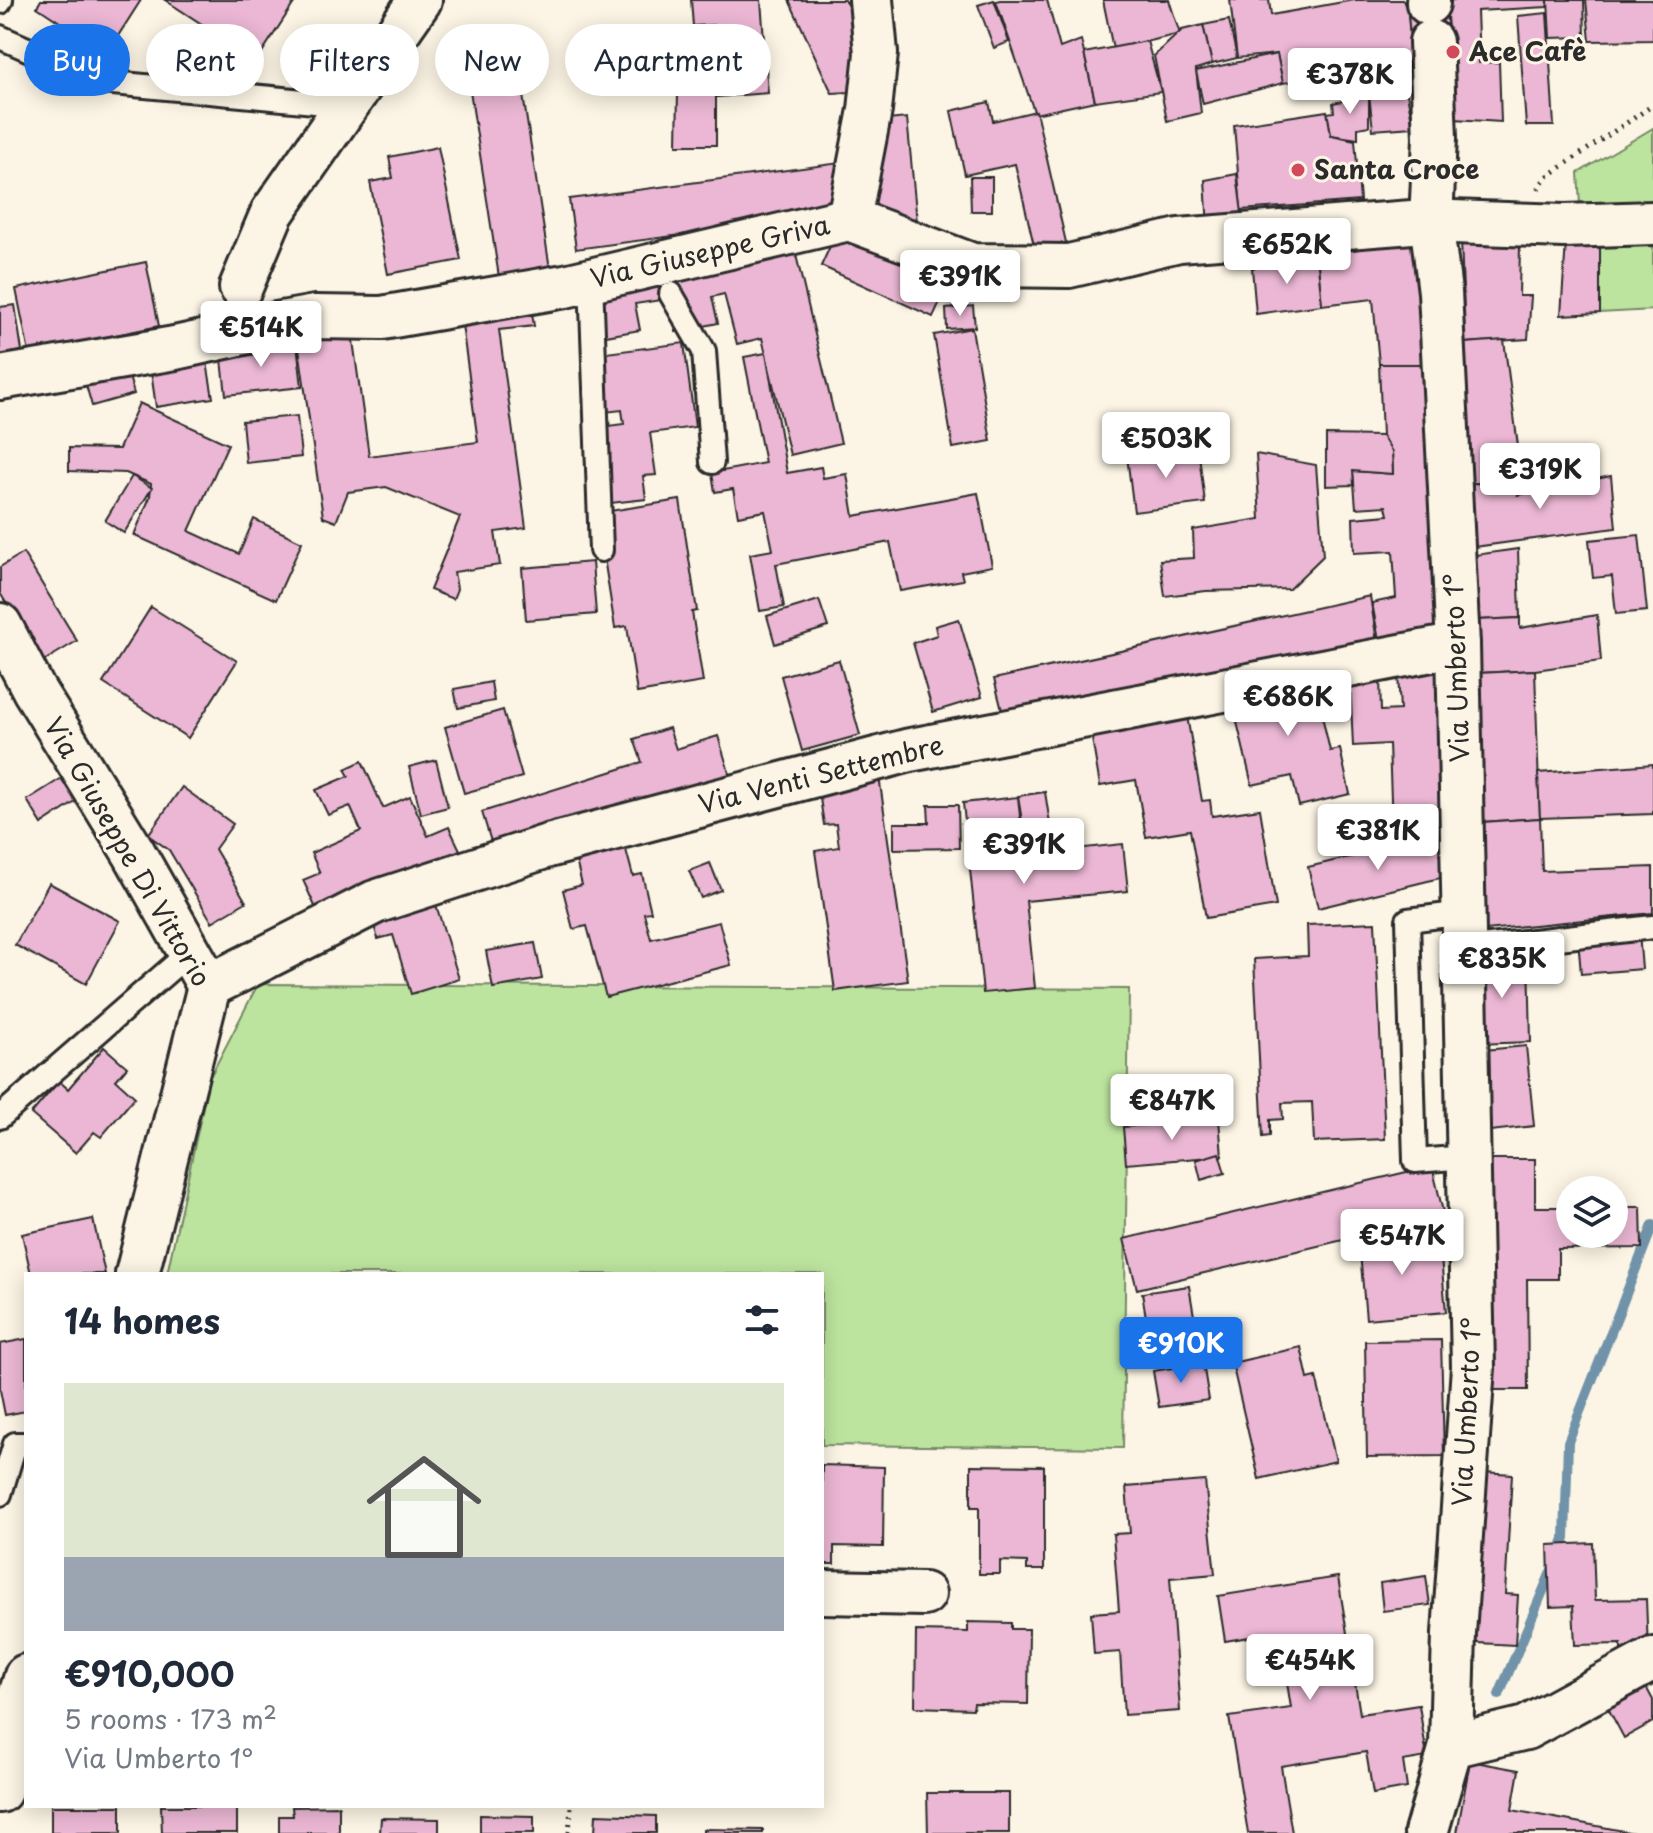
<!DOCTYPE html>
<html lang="en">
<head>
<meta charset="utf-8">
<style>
	body { margin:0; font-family:"Playpen Sans",sans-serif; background:#f2f2f3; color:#1f2937; height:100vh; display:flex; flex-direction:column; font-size:30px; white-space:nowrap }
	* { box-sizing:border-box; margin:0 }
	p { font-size:26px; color:#747a83 }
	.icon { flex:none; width:44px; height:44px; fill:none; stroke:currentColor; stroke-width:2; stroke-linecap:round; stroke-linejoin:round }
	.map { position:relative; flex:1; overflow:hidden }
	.drawer { position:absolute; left:24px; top:1272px; width:800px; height:536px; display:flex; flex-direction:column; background:#fff; border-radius:0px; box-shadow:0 4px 20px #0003 }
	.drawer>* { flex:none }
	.banner { position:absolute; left:24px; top:24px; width:800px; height:72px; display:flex; gap:16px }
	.tools { position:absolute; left:1556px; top:1176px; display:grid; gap:16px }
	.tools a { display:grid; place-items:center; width:72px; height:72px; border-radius:50%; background:#fff; box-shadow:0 4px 20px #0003; font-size:40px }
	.price { position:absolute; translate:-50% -68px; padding:0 18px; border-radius:8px; background:#fff; color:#222; font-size:26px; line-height:52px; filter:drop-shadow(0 2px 4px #0008) }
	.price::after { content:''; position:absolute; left:50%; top:48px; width:24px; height:18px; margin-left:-12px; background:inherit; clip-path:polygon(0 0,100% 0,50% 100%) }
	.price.current { background:#1a73e8; color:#fff }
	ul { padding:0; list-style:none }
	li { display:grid; align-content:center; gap:16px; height:424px; padding:0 40px }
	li+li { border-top:2px solid #e0e1e3 }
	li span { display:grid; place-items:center; height:248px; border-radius:0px; color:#555 }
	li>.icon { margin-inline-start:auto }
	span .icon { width:144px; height:144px; fill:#fffc; stroke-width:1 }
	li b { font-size:34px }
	h2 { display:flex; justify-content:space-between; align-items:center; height:96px; padding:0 40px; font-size:34px }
	.chip { padding:0 28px; border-radius:36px; background:#fff; box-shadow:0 4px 20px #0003; font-size:28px; line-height:72px }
	.chip.current { background:#1a73e8; color:#fff }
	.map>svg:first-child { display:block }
	.green { fill:#bde49f; stroke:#748865; stroke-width:2 }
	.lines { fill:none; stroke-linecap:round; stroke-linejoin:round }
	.stream { stroke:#6f93a9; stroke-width:10 }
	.building { fill:#ebb7d4; stroke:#2b2b2b; stroke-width:2 }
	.lane-casing { stroke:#2b2b2b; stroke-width:28 }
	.street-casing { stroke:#2b2b2b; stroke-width:48 }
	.path { stroke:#2b2b2b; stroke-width:5; stroke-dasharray:2 6; stroke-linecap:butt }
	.lane { stroke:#fcf5e5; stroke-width:22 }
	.street { stroke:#fcf5e5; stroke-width:42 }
	.poi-dot { fill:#d1495b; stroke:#fcf5e5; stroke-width:3 }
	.labels { text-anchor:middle; stroke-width:6; stroke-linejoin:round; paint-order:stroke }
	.poi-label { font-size:26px; font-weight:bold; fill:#2b2b2b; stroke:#fcf5e5; text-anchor:start }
	.street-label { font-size:26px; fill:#2b2b2b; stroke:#fcf5e5 }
</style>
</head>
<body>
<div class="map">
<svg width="1653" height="1833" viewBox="0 0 1653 1833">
	<rect width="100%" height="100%" fill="#fcf5e5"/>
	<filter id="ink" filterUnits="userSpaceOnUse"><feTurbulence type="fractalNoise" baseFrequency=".0125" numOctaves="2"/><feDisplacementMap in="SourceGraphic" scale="16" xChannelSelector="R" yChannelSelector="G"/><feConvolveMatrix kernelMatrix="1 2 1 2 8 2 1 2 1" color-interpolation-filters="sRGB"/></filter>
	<g filter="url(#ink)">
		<g class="green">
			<polygon points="1653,128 1653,203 1580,204 1578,173"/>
			<polygon points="1653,237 1653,310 1600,313 1600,241"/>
			<polygon points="258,984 1129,989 1123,1448 822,1445 822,1274 167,1274 209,1079"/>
		</g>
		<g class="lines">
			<polyline class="stream" points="1499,1695 1565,1539 1568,1442 1653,1225"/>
		</g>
		<g class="building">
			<polygon points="41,0 141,0 107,53 37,7"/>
			<polygon points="165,0 296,0 257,60"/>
			<polygon points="691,0 761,0 768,93 718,97 713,25 693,26"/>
			<polygon points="789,0 845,0 857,24 861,87 850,92 832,93"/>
			<polygon points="994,0 1009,42 994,48 978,5"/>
			<polygon points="1000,0 1047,0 1060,48 1081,40 1095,101 1035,114 996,1"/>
			<polygon points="1103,0 1169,0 1180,34 1113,49"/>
			<polygon points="1230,0 1269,0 1271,15 1354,0 1403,0 1408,13 1410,38 1406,88 1376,91 1373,70 1283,83 1277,54 1237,58"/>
			<polygon points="1435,0 1548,0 1548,7 1477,11 1479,63 1499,62 1501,122 1454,119 1446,1"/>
			<polygon points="1548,0 1584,0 1585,37 1550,38"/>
			<polygon points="1586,0 1653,0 1653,40 1590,41"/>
			<polygon points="1446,1 1448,41 1410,38 1408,13 1428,3"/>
			<polygon points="1547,13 1554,126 1526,126 1518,16"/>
			<polygon points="1229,20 1237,58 1212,64 1203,25"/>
			<polygon points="1203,25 1212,64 1196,69 1201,113 1167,121 1154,56 1182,30"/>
			<polygon points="1147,41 1161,92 1095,101 1084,53"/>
			<polygon points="1277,54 1283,83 1203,104 1196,71"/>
			<polygon points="518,63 550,269 499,277 467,71"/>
			<polygon points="1406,88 1413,127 1373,130 1369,94"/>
			<polygon points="678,92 716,92 716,145 677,145"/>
			<polygon points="1369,94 1369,126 1358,128 1358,139 1331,135 1327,113 1334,112 1333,103 1343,101 1344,95"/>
			<polygon points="989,102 993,121 1036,111 1070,260 1039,267 1015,164 965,175 951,111"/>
			<polygon points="1327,111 1331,135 1355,140 1360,201 1241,210 1234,125"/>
			<polygon points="907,118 917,222 868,226 858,123"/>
			<polygon points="438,147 461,260 388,274 370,182 393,178 389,157"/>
			<polygon points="840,163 847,213 576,249 569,199"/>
			<polygon points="1237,174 1245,237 1209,243 1205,180"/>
			<polygon points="970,177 992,177 992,211 971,211"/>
			<polygon points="837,231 949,282 933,317 821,266"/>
			<polygon points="791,234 841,443 790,455 762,338 737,344 724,294 712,297 718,323 676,332 659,265"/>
			<polygon points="1419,239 1434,364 1379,364 1373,299 1322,305 1317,256"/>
			<polygon points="1461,239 1520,244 1519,296 1531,296 1528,339 1465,343"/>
			<polygon points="1600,241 1600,313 1561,315 1566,242"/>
			<polygon points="1317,256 1322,305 1256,314 1252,268"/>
			<polygon points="653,258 661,300 635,304 640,330 606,336 593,270"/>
			<polygon points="146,262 159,326 29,353 16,289"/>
			<polygon points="530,300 534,326 499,330 526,528 495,532 500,565 454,572 457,589 453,599 430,590 460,517 386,487 348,492 336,522 323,517 297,334 351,326 369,456 478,442 460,310"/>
			<polygon points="15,305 22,351 0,355 0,307"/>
			<polygon points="973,306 975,327 947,329 946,309"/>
			<polygon points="972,328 991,441 953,448 934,335"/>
			<polygon points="1504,340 1523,484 1471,483 1465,343"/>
			<polygon points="684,343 695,427 650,433 656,475 643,476 646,499 611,503 600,427 624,424 622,410 605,412 598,354"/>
			<polygon points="297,344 302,387 226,395 221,351"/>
			<polygon points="766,353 787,473 821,467 823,478 847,474 854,516 978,493 992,566 961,572 963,580 900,591 890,542 776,564 784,607 760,611 750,554 773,550 765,511 738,516 733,489 715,492 712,473 765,463 744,357"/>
			<polygon points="206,356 213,398 156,407 150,365"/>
			<polygon points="1379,364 1434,364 1448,638 1381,651 1372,603 1396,598 1393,551 1354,553 1353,518 1388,515 1386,506 1356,508 1353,471 1393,474 1392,452 1382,436"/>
			<polygon points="128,373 134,394 92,406 86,385"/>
			<polygon points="139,403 228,444 189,531 239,554 254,519 302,542 276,600 134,535 150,497 151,484 126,473 69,471 69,448 119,449"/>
			<polygon points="297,416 301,457 246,463 242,421"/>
			<polygon points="1326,435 1382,436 1392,452 1393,474 1353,471 1354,485 1326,486"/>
			<polygon points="1198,447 1205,503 1134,512 1127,456"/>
			<polygon points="1256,454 1316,465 1323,556 1289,589 1206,591 1165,596 1160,560 1194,558 1193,530 1260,519"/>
			<polygon points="132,476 152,488 124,533 105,521"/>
			<polygon points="1611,476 1616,528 1474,547 1471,483 1523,484 1518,495"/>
			<polygon points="680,500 697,611 692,612 703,682 637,693 627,626 615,628 597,513"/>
			<polygon points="1639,535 1647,611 1616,614 1612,576 1593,578 1589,540"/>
			<polygon points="1518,549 1520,618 1477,620 1475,555"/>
			<polygon points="23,553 77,641 42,662 0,593 0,567"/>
			<polygon points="592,562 596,614 526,620 522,568"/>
			<polygon points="1370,596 1378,648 1006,726 994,679"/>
			<polygon points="819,600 828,627 775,644 767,616"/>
			<polygon points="151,607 237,661 188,738 103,683"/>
			<polygon points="1597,615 1601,661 1535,670 1479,673 1477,620 1520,618 1520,628"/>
			<polygon points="959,619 982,697 933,712 913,643 937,635 935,626"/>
			<polygon points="1438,653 1444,825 1392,827 1389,744 1353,746 1350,679 1380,678 1381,711 1400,710 1397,655"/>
			<polygon points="839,660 860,735 802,751 781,676"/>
			<polygon points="1535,670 1540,818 1483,822 1479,673"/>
			<polygon points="1227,680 1345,688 1317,694 1330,751 1340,749 1350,794 1299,806 1292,776 1252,785"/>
			<polygon points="491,682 494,701 458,708 454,689"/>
			<polygon points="1185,705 1202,801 1210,800 1212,816 1260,809 1276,906 1206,918 1190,830 1146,837 1136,780 1100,786 1089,721"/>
			<polygon points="503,710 522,777 464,793 445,727"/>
			<polygon points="669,728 676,749 718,736 732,782 495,855 482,812 642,762 634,739"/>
			<polygon points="436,760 448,807 421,814 409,767"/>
			<polygon points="362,761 383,808 410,796 428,836 449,827 460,850 318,913 303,880 320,873 311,853 361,831 350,806 328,815 316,790 349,776 345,769"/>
			<polygon points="1653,764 1653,814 1540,818 1538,773"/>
			<polygon points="878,769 908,981 835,991 815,851 839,847 836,824 824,825 817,778"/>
			<polygon points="62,778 77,801 42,824 27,800"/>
			<polygon points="182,787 233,824 215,849 246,902 212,922 169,850 148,835"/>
			<polygon points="1045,792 1051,830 1024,834 1018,796"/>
			<polygon points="1018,797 1022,836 1055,832 1056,851 1123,844 1128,891 1026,901 1035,988 983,993 963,803"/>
			<polygon points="928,805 958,805 959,848 894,849 894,823 929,823"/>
			<polygon points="1540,818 1542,871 1653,867 1653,913 1486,930 1483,822"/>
			<polygon points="620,827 633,876 642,874 651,912 644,913 651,939 719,922 731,965 606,997 587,926 573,929 563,890 582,885 571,840"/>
			<polygon points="1438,836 1448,876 1318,908 1308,867"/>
			<polygon points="710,863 721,890 701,898 689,871"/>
			<polygon points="428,879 459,979 411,994 393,935 378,939 366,898"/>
			<polygon points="49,883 120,921 86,984 15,945"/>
			<polygon points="1375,922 1385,1139 1314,1142 1312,1102 1282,1103 1283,1119 1270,1120 1270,1136 1263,1137 1254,959 1308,956 1307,925"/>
			<polygon points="1639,933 1642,969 1581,974 1578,938"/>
			<polygon points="535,943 542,979 493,988 486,951"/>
			<polygon points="1529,956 1531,1042 1476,1044 1474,957"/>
			<polygon points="1526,1046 1534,1126 1482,1132 1474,1051"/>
			<polygon points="104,1047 127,1067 116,1080 135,1097 101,1137 94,1132 76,1153 31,1114 59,1081 68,1089"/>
			<polygon points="1219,1119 1222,1156 1126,1164 1123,1127"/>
			<polygon points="1219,1153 1225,1173 1201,1180 1196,1160"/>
			<polygon points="1480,1159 1535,1159 1535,1207 1570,1207 1570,1234 1614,1234 1614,1207 1641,1207 1642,1248 1558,1249 1558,1279 1527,1279 1528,1390 1482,1390"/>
			<polygon points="1432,1166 1444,1216 1137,1289 1124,1239"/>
			<polygon points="93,1219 105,1274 31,1274 22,1234"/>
			<polygon points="1439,1236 1446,1312 1366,1319 1359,1242"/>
			<polygon points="1189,1286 1201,1358 1154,1366 1142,1293"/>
			<polygon points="26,1339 26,1411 5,1415 0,1390 0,1344"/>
			<polygon points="1441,1340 1444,1456 1367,1457 1365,1341"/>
			<polygon points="1301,1347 1308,1379 1316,1377 1336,1461 1259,1479 1232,1363"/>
			<polygon points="1203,1363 1209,1400 1159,1407 1153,1371"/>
			<polygon points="822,1465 884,1467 883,1547 834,1546 834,1564 822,1564"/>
			<polygon points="971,1465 1044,1466 1044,1570 1027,1570 1027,1562 1000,1561 1000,1574 979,1574 979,1507 971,1507"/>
			<polygon points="1468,1471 1512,1474 1505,1594 1518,1595 1515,1645 1458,1642"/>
			<polygon points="1205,1481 1215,1574 1170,1578 1180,1711 1124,1715 1120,1652 1094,1654 1091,1613 1119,1611 1113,1534 1130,1533 1126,1487"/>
			<polygon points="1593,1543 1595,1600 1646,1599 1648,1650 1621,1652 1621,1644 1575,1645 1573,1606 1550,1607 1548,1545"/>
			<polygon points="1426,1576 1430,1605 1383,1611 1380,1583"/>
			<polygon points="1338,1577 1360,1714 1419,1705 1427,1757 1403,1761 1407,1788 1373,1794 1366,1752 1281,1766 1292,1833 1248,1833 1229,1717 1291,1708 1279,1632 1225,1641 1218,1596"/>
			<polygon points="968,1622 1011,1623 1011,1629 1029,1629 1028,1704 974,1703 973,1709 915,1707 916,1631 968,1632"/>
			<polygon points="1640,1676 1653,1700 1653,1722 1624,1738 1602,1697"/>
			<polygon points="1470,1761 1519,1770 1512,1810 1634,1833 1457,1833"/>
			<polygon points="927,1793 1009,1793 1009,1833 928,1833"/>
			<rect x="51" y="1806" width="70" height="27"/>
			<polygon points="161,1806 237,1806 237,1833 162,1833"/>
			<polygon points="339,1806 339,1833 279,1833 279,1816 293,1816 292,1807"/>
			<polygon points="596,1814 656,1816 656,1833 595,1833"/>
			<polygon points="480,1815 534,1816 534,1833 480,1833"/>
			<polygon points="381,1818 439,1819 439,1833 380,1833"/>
			<polygon points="703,1829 763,1830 763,1833 703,1833"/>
		</g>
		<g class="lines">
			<g class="lane-casing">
				<g id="lane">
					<polyline points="0,2 1,0"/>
					<polyline points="0,37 102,82 347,105"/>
					<polyline points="591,280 601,550"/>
					<polyline points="671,294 704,351 712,462"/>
					<polyline points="1464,913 1408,920 1415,1161 1468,1157"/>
					<polyline points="1464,949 1653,927"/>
					<polyline points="0,1117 190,952"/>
					<polyline points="0,1494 15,1444 26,1444"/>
				</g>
			</g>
			<g class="street-casing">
				<g id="street">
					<polyline points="1428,0 1428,3"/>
					<polyline points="849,219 870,110 876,53 871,0"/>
					<polyline points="241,287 272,213 420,0"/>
					<polyline points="276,324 315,317 382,318 565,286 849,219 972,265 1069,266 1179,240 1425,221 1564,226 1653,223"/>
					<polyline points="0,378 175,348 253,331"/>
					<polyline points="0,625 34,690 134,853 209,986 137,1274"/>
					<polyline points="209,986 375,902 548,846 910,750 1458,645"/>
					<polyline points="822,1592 924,1594"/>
					<polyline points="1451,1746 1526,1728 1653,1659"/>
					<polyline points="0,1791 8,1736 26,1676"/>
					<polyline points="1426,1833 1451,1746 1454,1633 1473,1367 1458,645 1440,292 1431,220 1435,138 1431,42"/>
				</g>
			</g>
			<g class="path">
				<polyline points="1538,189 1545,178 1653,105"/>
				<polyline points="569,1833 571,1806"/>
			</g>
			<use href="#lane" class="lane"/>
			<use href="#street" class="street"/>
		</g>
	</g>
	<g class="poi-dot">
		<circle cx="1453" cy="52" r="8"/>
		<circle cx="1298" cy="170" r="8"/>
	</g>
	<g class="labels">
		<g class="poi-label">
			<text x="1469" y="61">Ace Cafè</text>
			<text x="1314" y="179">Santa Croce</text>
		</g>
		<g class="street-label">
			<text transform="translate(710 252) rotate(-13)" y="9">Via Giuseppe Griva</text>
			<text transform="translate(1457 668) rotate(-92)" y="9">Via Umberto 1°</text>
			<text transform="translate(821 775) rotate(-14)" y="9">Via Venti Settembre</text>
			<text transform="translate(127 852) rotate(60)" y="9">Via Giuseppe Di Vittorio</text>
			<text transform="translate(1467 1412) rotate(-87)" y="9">Via Umberto 1°</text>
		</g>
	</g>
</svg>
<div class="tools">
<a><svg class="icon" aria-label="layers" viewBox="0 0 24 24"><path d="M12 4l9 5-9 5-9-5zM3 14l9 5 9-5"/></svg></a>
</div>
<b class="price" style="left:1350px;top:116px">€378K</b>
<b class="price" style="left:1287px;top:286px">€652K</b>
<b class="price" style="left:960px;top:318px">€391K</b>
<b class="price" style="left:261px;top:369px">€514K</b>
<b class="price" style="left:1166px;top:480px">€503K</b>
<b class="price" style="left:1540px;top:511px">€319K</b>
<b class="price" style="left:1288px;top:738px">€686K</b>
<b class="price" style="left:1378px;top:872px">€381K</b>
<b class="price" style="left:1024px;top:886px">€391K</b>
<b class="price" style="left:1502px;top:1000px">€835K</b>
<b class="price" style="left:1172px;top:1142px">€847K</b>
<b class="price" style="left:1402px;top:1277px">€547K</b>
<b class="price current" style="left:1181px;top:1385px">€910K</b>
<b class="price" style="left:1310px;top:1702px">€454K</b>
<div class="banner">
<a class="chip current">Buy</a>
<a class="chip">Rent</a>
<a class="chip">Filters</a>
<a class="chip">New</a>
<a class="chip">Apartment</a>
</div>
<section class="drawer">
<h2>14 homes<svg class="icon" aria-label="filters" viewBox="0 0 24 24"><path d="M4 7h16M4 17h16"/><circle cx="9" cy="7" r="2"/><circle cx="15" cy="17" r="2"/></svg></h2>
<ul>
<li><span style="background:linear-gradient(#dfe7d0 70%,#9aa5b1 0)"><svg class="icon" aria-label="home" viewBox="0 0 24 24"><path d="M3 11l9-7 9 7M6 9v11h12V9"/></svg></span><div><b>€910,000</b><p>5 rooms · 173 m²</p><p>Via Umberto 1°</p></div></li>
</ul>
</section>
</div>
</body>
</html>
